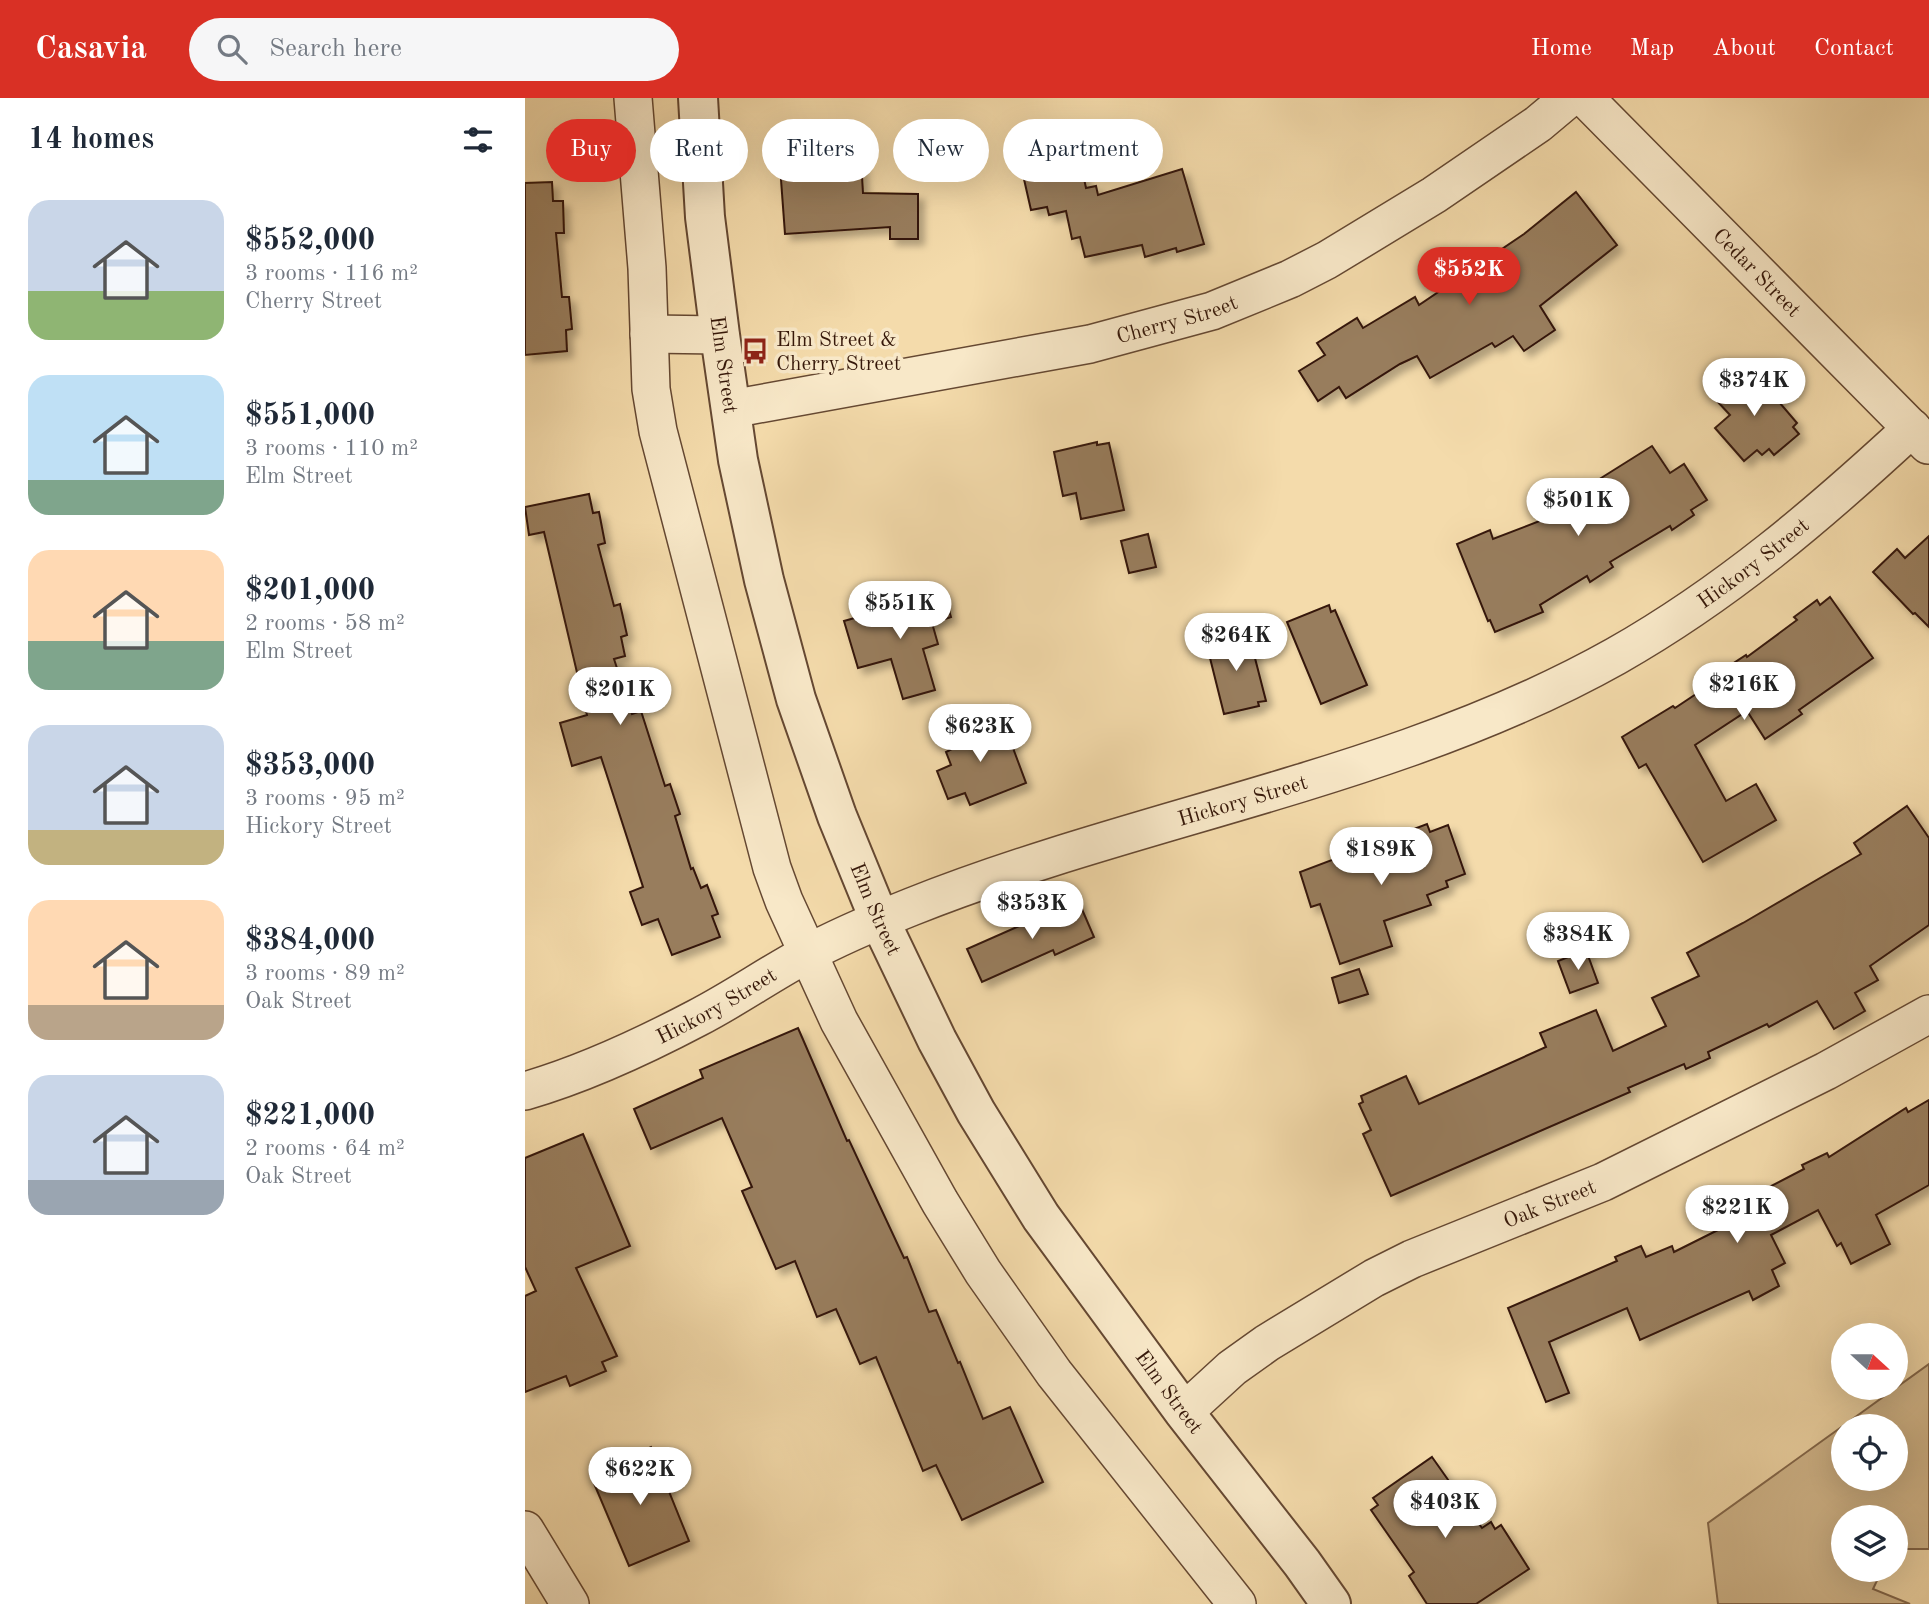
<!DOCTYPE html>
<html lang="en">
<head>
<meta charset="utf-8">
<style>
	body { margin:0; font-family:"Old Standard TT",serif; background:#f6f6f7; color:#1f2937; height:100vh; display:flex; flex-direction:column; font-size:26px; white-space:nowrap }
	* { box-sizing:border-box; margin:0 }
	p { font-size:23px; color:#747a83 }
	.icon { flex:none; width:38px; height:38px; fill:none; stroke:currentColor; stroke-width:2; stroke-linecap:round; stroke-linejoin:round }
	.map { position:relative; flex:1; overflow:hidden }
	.sheet { display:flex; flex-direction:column; background:#fff; width:525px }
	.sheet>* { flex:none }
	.banner { position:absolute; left:21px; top:21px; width:665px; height:63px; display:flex; gap:14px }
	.needle { width:46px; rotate:111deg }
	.fabs { position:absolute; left:1306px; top:1225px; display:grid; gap:14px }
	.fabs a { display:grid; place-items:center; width:77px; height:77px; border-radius:50%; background:#fff; box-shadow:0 7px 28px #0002; font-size:35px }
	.price { position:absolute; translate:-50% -60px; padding:0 16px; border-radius:24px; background:#fff; color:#222; font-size:23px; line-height:46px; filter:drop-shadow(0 2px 4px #0008) }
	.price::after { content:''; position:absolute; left:50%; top:42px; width:21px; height:16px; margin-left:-10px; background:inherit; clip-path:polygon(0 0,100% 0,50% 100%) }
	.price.on { background:#d93025; color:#fff }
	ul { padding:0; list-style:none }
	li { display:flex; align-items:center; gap:21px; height:175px; padding:0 28px }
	li span { display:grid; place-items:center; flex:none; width:196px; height:140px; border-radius:21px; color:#555 }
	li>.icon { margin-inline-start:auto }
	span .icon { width:84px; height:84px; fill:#fffc; stroke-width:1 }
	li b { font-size:30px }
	h2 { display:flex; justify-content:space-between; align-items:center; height:84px; padding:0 28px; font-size:30px }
	.tag { padding:0 24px; border-radius:32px; background:#fff; box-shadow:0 7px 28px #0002; font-size:24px; line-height:63px }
	.tag.on { background:#d93025; color:#fff }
	header { display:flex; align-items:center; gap:42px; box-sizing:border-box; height:98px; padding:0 35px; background:#d93025; color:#fff }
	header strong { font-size:33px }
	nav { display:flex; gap:38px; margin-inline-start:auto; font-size:24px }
	.search { width:490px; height:63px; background:#f6f6f7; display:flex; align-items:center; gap:18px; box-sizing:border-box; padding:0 24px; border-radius:38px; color:#747a83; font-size:26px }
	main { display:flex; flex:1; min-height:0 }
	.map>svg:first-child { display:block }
	.green { fill:#d4ba8f; stroke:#84684c; stroke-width:2; fill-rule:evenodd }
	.building { fill:#987d5d; stroke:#351709; stroke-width:2; filter:url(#shadow) }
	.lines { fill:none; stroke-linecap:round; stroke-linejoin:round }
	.minor-casing { stroke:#654832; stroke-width:40 }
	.tertiary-casing { stroke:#654832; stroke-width:42 }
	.minor { stroke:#f8e8c8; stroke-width:37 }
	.tertiary { stroke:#f8e8c8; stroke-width:38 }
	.labels { text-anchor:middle; stroke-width:7; stroke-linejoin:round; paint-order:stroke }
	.street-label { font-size:21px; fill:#351709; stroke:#f8e8c8 }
	.poi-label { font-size:21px; fill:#351709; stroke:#f8e8c8; text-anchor:start }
</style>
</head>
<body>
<header>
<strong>Casavia</strong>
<div class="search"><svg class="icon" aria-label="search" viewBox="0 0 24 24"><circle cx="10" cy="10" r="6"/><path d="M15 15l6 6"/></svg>Search here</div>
<nav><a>Home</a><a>Map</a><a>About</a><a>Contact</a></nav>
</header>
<main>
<section class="sheet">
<h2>14 homes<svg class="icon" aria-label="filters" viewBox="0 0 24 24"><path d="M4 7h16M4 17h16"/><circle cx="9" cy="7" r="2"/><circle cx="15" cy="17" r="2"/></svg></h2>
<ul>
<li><span style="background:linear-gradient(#c9d6e8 65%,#8fb573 0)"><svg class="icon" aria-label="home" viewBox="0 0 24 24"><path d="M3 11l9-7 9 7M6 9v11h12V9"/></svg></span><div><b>$552,000</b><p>3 rooms · 116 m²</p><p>Cherry Street</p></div></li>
<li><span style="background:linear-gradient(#bfe0f5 75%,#7fa58c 0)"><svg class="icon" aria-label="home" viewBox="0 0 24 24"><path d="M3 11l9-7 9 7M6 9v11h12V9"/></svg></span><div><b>$551,000</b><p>3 rooms · 110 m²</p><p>Elm Street</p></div></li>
<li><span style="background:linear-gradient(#ffd9b3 65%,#7fa58c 0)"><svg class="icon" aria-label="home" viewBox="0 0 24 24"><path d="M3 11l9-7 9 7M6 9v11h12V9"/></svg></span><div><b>$201,000</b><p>2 rooms · 58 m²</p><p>Elm Street</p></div></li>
<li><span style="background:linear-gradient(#c9d6e8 75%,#c2b280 0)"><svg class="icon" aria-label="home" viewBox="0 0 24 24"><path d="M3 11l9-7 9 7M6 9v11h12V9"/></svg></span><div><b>$353,000</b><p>3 rooms · 95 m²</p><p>Hickory Street</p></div></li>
<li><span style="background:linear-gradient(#ffd9b3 75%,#b9a48a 0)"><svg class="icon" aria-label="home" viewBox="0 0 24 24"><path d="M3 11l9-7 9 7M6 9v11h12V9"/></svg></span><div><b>$384,000</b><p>3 rooms · 89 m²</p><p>Oak Street</p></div></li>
<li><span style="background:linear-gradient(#c9d6e8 75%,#9aa5b1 0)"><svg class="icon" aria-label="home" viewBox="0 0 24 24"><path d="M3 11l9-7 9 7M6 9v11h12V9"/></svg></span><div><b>$221,000</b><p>2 rooms · 64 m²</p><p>Oak Street</p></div></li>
</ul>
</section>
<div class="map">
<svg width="1404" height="1506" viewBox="0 0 1404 1506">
	<defs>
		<filter id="shadow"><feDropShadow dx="6" dy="6" stdDeviation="3.5" flood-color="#0004"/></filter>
	</defs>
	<rect width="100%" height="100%" fill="#f4dbab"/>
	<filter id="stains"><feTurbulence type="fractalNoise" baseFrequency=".00286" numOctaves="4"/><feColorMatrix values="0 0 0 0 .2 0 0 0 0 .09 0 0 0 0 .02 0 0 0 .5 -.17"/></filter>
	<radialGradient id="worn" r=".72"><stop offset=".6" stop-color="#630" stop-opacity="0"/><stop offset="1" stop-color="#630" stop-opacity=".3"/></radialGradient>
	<path class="green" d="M1404,1266V1451H1370V1419H1318V1472H1357L1348,1491L1385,1506H1193L1183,1425ZM1318,1328H1370V1381H1318Z"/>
	<g class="building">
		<polygon points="547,24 561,90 571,88 573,97 657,71 679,146 652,154 651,150 620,159 617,147 560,159 555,139 547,141 541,113 524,117 522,109 506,112 489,37"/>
		<polygon points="336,62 338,95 393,96 393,141 365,141 365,129 260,136 255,68"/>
		<polygon points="27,84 28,103 38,103 39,135 31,135 37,199 44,199 47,231 41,232 42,253 0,257 0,85"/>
		<polygon points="1051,94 1092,147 1015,208 1030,232 999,253 988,238 970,249 967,245 905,280 892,258 875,266 821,300 814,289 793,303 774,273 800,257 792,245 832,220 838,230 890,199 894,207 999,136"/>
		<polygon points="1225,270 1272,325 1268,329 1274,336 1249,357 1244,351 1237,357 1232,352 1219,363 1190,330 1205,317 1192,303 1198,298 1195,295"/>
		<polygon points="572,344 572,347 584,345 599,412 556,421 551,395 538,398 529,354"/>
		<polygon points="1127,348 1145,375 1159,366 1182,402 1166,412 1169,417 1147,432 1145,428 1085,464 1088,469 1065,484 1062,478 1015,507 1018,514 970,534 965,522 963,523 932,446 965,432 968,441 1025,419 1022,414"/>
		<polygon points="64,396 68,415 74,414 80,445 73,447 89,508 95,506 102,537 96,539 100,558 89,561 107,616 116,613 140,688 145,686 155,716 150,718 166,771 168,770 176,790 182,787 193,816 187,818 195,839 147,857 133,821 117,827 105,794 118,789 76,659 47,668 35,625 62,617 19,434 4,437 0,409"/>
		<polygon points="623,436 631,469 604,475 596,443"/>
		<polygon points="1404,438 1404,529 1390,515 1388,516 1348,474 1372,451 1380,460"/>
		<polygon points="419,495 426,519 407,525 413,546 398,551 410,592 378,601 366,561 333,570 319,523"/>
		<polygon points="1305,499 1348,560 1274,612 1277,616 1240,641 1222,613 1170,647 1201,703 1231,686 1251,722 1178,764 1121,666 1114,670 1097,639 1148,608 1150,610 1201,576 1198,572 1221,557 1222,559 1272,522 1269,519 1292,502 1295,507"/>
		<polygon points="804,507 806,514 810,512 842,587 796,606 762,524"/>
		<polygon points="723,533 741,603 733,604 734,608 699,616 681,544"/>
		<polygon points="462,620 472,647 485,642 501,685 445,707 440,695 423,701 412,673 426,667 421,654 427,651 421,636"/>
		<polygon points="1382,708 1404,740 1404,827 1345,868 1353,882 1330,895 1340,913 1309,931 1292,903 1244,929 1242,926 1183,954 1185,960 1161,971 1159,966 1103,990 1105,994 866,1098 838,1036 846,1032 834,1006 838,1004 836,998 881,978 894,1006 1021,949 1015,935 1071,912 1088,953 1141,928 1127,900 1174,878 1162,855 1218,825 1336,756 1329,745"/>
		<polygon points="902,726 905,734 923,727 940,776 921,783 923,789 902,797 906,807 859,823 867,848 815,866 795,806 786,809 775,774"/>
		<polygon points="553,802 569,839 530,857 528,852 457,884 442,851"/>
		<polygon points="1061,852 1073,885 1045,895 1033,863"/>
		<polygon points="834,871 843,896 814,905 807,880"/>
		<polygon points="273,930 322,1043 324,1042 379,1160 382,1159 404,1214 411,1212 433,1265 435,1264 458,1321 485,1309 518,1384 437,1422 411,1367 398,1373 351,1259 335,1266 311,1211 292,1219 270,1163 251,1171 217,1093 227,1089 197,1020 126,1051 109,1011 178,980 175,972"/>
		<polygon points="1404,1002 1404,1087 1351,1117 1365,1146 1326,1166 1316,1145 1312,1148 1293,1112 1246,1137 1260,1165 1247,1172 1254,1188 1228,1202 1224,1193 1115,1242 1102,1210 1024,1244 1044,1295 1021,1304 983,1210 1092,1163 1090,1159 1116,1148 1121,1159 1147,1148 1149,1154 1209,1124 1200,1106 1222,1095 1225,1099 1279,1071 1277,1067 1302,1055 1304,1059 1381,1010 1383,1014"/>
		<polygon points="58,1036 105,1148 51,1170 92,1258 77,1264 81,1273 45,1288 41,1278 0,1294 0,1198 11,1193 0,1169 0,1060"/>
		<polygon points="126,1349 164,1443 104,1468 65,1376"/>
		<polygon points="907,1359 957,1430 966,1424 970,1431 976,1427 1004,1471 951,1506 902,1506 884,1478 889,1474 846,1412 853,1407 848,1400"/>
	</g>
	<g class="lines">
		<g class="minor-casing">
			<g id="minor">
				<polyline points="108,0 122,170 126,291 133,333 247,770 259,803 314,923 415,1104 458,1174 529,1275 712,1506"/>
				<path id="s1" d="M1060,0L1403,347"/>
				<polyline points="124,236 195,237"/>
				<path id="s2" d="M206,311L565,246L687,213L765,181L802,162L909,97L1013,26L1044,0"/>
				<path id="s3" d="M0,993C59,976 117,949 172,920C209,901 243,877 280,857C313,839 351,823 386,809C617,717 874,680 1091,558C1202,495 1294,416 1387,330"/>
				<path id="s4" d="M659,1314L707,1270L742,1245L849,1180L887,1161L1078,1084L1301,973L1404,916"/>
				<polyline points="0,1432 45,1506"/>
			</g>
		</g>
		<g class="tertiary-casing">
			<g id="tertiary">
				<path id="s5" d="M173,0L180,119L195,237L213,362L239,482L271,601L312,718L355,823L412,942L451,1014L516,1119L659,1314L777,1465L806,1506"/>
			</g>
		</g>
		<use href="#minor" class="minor"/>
		<use href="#tertiary" class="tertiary"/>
	</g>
	<defs>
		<g id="bus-bare" transform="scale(2.1)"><path d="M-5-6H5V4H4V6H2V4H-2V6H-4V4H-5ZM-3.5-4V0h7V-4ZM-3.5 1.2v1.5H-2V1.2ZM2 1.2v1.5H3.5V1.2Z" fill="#8f2418" stroke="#f8e8c8" stroke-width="2.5" paint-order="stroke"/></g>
	</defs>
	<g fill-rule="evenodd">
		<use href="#bus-bare" x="230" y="253"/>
	</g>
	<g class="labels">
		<g class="street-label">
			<text dy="7" stroke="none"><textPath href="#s1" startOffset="245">Cedar Street</textPath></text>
			<text dy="7" stroke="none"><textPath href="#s2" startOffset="455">Cherry Street</textPath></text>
			<text dy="7" stroke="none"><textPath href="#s5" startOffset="268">Elm Street</textPath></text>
			<text dy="7" stroke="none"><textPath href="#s3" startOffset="1344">Hickory Street</textPath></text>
			<text dy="7" stroke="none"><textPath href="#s3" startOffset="777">Hickory Street</textPath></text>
			<text dy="7" stroke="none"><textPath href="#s5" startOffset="835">Elm Street</textPath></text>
			<text dy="7" stroke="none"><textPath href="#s3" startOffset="210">Hickory Street</textPath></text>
			<text dy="7" stroke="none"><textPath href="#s4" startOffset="424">Oak Street</textPath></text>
			<text dy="7" stroke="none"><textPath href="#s5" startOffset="1402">Elm Street</textPath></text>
		</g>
		<g class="poi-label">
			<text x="251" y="248">Elm Street &amp;<tspan x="251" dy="24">Cherry Street</tspan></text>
		</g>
	</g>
	<rect width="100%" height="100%" filter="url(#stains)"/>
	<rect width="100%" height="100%" fill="url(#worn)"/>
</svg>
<div class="fabs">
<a><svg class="needle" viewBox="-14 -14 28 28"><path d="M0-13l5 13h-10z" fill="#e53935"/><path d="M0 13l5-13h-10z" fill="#747a83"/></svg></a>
<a><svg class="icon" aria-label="locate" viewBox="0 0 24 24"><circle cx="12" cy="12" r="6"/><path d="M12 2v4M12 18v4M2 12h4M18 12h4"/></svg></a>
<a><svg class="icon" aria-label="layers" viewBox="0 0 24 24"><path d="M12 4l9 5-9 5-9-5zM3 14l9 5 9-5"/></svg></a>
</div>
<b class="price on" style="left:944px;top:209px">$552K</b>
<b class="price" style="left:1229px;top:320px">$374K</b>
<b class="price" style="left:1053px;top:440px">$501K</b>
<b class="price" style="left:375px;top:543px">$551K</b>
<b class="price" style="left:711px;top:575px">$264K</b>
<b class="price" style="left:1219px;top:624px">$216K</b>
<b class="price" style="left:95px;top:629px">$201K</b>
<b class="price" style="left:455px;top:666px">$623K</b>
<b class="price" style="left:856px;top:789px">$189K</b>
<b class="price" style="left:507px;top:843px">$353K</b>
<b class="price" style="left:1053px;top:874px">$384K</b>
<b class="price" style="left:1212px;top:1147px">$221K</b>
<b class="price" style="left:115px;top:1409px">$622K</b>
<b class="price" style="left:920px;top:1442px">$403K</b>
<div class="banner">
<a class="tag on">Buy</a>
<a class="tag">Rent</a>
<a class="tag">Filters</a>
<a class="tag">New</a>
<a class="tag">Apartment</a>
</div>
</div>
</main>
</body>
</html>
